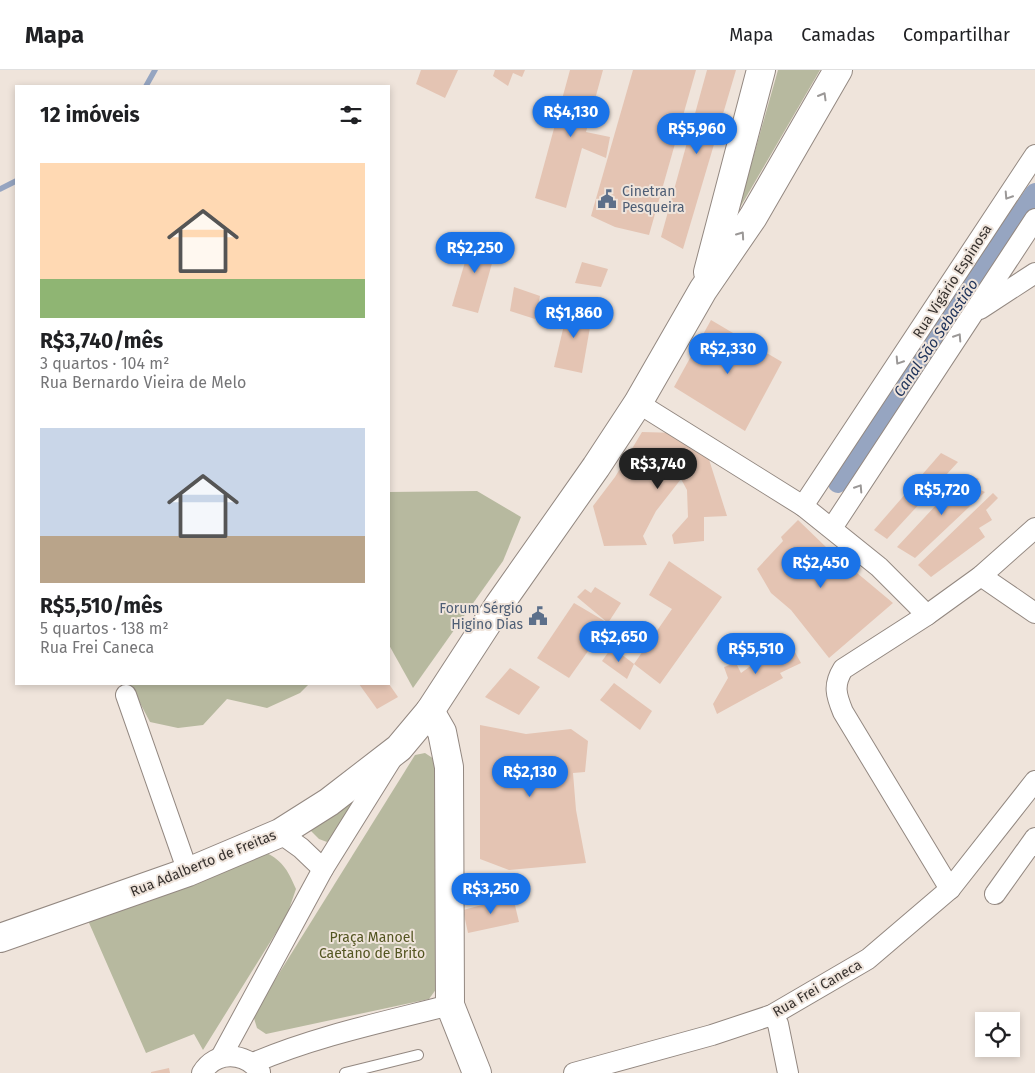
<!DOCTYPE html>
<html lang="pt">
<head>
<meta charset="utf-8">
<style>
	body { margin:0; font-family:"Fira Sans",sans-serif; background:#f2f2f2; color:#202124; height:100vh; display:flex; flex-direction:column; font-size:19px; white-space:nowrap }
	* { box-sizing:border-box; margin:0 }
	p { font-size:16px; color:#757577 }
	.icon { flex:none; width:28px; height:28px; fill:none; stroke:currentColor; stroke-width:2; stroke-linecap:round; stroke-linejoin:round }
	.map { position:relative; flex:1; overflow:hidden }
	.side { position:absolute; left:15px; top:15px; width:375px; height:600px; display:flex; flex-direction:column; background:#fff; border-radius:0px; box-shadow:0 2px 8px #0003 }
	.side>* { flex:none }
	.controls { position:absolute; left:975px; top:942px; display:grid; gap:10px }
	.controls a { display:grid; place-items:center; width:45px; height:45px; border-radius:0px; background:#fff; box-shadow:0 2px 8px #0003; font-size:25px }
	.price { position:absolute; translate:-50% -42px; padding:0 11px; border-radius:18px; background:#1a73e8; color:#fff; font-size:16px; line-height:32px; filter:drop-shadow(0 1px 2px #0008) }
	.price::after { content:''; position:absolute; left:50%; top:30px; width:15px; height:11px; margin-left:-8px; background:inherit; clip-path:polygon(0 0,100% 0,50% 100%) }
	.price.current { background:#222; color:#fff }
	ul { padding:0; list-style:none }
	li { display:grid; align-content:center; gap:10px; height:265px; padding:0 25px }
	li span { display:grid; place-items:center; height:155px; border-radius:0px; color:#555 }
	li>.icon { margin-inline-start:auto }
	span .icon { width:90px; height:90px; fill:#fffc; stroke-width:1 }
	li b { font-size:21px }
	h2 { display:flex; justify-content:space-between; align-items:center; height:60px; padding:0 25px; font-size:21px }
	header { display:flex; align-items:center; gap:30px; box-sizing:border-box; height:70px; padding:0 25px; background:#fff; border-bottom:1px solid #e0e0e0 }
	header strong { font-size:24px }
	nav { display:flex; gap:28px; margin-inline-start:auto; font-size:18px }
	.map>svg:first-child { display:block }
	.green { fill:#b7b99f }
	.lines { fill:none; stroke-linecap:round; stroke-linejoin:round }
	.stream { stroke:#96a5c1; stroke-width:5.5 }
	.canal { stroke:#96a5c1; stroke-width:20 }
	.building { fill:#e4c4b3 }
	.lane-casing { stroke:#938881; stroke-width:12 }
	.street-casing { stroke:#938881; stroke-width:22 }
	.secondary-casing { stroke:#938881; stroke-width:30 }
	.lane { stroke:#fff; stroke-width:10 }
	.street { stroke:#fff; stroke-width:20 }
	.secondary { stroke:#fff; stroke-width:28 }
	.oneway { stroke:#9b9897 }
	.labels { text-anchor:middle; stroke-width:4; stroke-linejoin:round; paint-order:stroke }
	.service-label { font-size:14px; fill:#4e5e75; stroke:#efe4db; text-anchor:start }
	.street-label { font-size:14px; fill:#37322f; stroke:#efe4db }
	.park-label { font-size:14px; fill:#535521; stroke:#efe4db }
	.water-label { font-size:15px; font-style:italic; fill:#20345b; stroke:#efe4db }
</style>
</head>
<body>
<header>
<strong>Mapa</strong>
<nav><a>Mapa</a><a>Camadas</a><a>Compartilhar</a></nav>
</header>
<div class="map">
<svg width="1035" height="1003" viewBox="0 0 1035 1003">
	<rect width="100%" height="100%" fill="#efe4db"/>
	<g class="green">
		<polygon points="778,0 820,0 738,141"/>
		<polygon points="477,421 521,447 503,491 413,618 389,575 389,422"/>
		<polygon points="130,614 309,614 300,623 267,638 227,629 203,655 178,658 150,652"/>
		<polygon points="425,683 434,689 438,697 437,918 429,929 266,964 257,958 253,945 415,685"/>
		<polygon points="375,698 337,763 327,772 319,769 310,760"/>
		<path d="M261,780C282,790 287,798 296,819L287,845L203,980L194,964L146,983L86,846Z"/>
	</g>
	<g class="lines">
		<g class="stream">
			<polyline points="146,16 155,0"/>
			<polyline points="0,119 16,111"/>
		</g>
		<polyline class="canal" points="838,413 1035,123"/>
	</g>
	<g class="building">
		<polygon points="421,0 458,0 445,28 416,14"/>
		<polygon points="495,0 525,0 522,7 513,3 508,16 493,6"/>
		<polygon points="570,0 603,0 586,62 610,67 606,88 582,78 566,138 535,128"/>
		<polygon points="633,0 696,0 649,165 615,157 591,146"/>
		<polygon points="707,0 736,0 683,179 661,167"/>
		<polygon points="473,165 498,172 478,243 452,236"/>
		<polygon points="582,192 608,199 601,217 575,213"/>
		<polygon points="514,217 540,226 535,249 510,241"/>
		<polygon points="569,234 593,240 582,303 554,297"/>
		<polygon points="711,250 782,292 745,361 674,317"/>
		<polygon points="642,362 678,363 706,380 727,446 704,447 704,471 674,474 672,465 688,447 687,420 681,409 656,441 643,466 647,475 604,476 593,436 615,407"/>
		<polygon points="941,383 958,392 887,469 874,460"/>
		<polygon points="965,404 979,409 971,416 985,422 915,488 897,477"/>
		<polygon points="993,423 998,428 986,440 992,450 979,458 985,467 931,507 918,495"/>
		<polygon points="798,450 826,477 893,533 829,588 791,540 771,523 757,499 783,471 781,467"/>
		<polygon points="669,491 722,527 660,614 634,594 672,539 649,525"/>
		<polygon points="595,517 621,533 608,553 577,527 585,519 591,523"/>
		<polygon points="574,533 608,553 569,608 537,588"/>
		<polygon points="786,566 801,593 780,603 783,608 717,644 713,634 728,608 724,597 736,593 741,603 770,582 767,576"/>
		<polygon points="612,577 634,594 627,609 602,591"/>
		<polygon points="510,598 540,617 519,645 485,627"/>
		<polygon points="614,613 652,641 640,660 600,630"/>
		<polygon points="359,614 389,614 398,627 377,639"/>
		<polygon points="480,655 526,664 571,659 588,671 585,702 573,703 576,740 586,793 509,800 480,789"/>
		<polygon points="513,827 519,852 468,863 463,840"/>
		<polygon points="169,998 170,1003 151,1003 151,1002"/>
	</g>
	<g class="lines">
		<g class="lane-casing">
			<polyline id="lane" points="345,1003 418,985"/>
		</g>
		<g class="street-casing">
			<g id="street">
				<polyline points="980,239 1035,203"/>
				<polyline points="638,333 803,436 879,497 927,545 981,506 1035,458"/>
				<polyline points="803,436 1035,85"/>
				<polyline points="832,458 1035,149"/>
				<polyline points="981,506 1035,543"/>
				<path d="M927,545L843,599C833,615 836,625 843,642L950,819"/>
				<polyline points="126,625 188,802"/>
				<polyline points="280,763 301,778 323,799"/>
				<polyline points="995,824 1035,768"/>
				<polyline points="772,945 778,954 788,1003"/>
				<polyline points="221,987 323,799 391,690"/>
				<path d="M253,993C316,966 384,952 450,935"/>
				<path d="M202,1003C216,980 245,982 260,1002"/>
				<polyline points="574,1003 712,965 772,945 868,889 950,819 1035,711"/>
			</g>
		</g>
		<g class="secondary-casing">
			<g id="secondary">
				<polyline points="708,202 761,0"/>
				<polyline points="430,641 442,662 449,697 450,935 477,1003"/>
				<polyline points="0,868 188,802 280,763 329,732 399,678 430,641 499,535 596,397 638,333 703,220 753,147 838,0"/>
			</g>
		</g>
		<use href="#lane" class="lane"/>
		<use href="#street" class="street"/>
		<use href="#secondary" class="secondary"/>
	</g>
	<defs><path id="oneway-chevron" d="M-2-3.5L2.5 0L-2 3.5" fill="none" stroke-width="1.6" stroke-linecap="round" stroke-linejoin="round" transform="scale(1.25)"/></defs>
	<g class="oneway">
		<use href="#oneway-chevron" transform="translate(823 26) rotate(-60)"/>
		<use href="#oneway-chevron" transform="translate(1008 126) rotate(123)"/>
		<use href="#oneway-chevron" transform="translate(741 165) rotate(-55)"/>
		<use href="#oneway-chevron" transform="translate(958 267) rotate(-57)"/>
		<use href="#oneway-chevron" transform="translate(899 291) rotate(123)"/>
		<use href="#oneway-chevron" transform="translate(859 418) rotate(-57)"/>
	</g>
	<defs>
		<g id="civic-bare" transform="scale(1.5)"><path d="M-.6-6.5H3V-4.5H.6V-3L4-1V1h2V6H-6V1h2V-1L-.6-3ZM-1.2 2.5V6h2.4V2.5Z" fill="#5c6f8a" stroke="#efe4db" stroke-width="2.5" paint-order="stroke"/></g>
	</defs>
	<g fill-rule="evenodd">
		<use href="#civic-bare" x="607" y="129"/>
		<use href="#civic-bare" x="538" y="546"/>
	</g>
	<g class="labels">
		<g class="service-label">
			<text x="622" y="126">Cinetran<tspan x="622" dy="16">Pesqueira</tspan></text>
			<text x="523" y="543" text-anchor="end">Forum Sérgio<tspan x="523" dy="16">Higino Dias</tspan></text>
		</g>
		<g class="street-label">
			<text transform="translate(952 211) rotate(-57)" y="5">Rua Vigário Espinosa</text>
			<text transform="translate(203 793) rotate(-22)" y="5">Rua Adalberto de Freitas</text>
			<text transform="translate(817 918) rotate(-30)" y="5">Rua Frei Caneca</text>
		</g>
		<g class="park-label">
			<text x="372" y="872">Praça Manoel<tspan x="372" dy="16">Caetano de Brito</tspan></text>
		</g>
		<g class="water-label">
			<text transform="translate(936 268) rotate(-56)" y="5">Canal São Sebastião</text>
		</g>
	</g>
</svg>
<div class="controls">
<a><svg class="icon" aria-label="locate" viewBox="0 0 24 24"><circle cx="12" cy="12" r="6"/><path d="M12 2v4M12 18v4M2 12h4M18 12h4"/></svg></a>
</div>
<b class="price" style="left:571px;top:68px">R$4,130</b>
<b class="price" style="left:697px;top:85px">R$5,960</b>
<b class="price" style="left:475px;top:204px">R$2,250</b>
<b class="price" style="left:574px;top:269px">R$1,860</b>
<b class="price" style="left:728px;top:305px">R$2,330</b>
<b class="price current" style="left:658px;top:420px">R$3,740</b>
<b class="price" style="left:942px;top:446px">R$5,720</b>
<b class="price" style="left:821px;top:519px">R$2,450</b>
<b class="price" style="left:619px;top:593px">R$2,650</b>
<b class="price" style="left:756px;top:605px">R$5,510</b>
<b class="price" style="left:530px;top:728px">R$2,130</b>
<b class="price" style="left:491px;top:845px">R$3,250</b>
<section class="side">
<h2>12 imóveis<svg class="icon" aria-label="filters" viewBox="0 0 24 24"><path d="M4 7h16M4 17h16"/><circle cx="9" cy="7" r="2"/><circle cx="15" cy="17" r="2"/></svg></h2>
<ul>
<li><span style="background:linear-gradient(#ffd9b3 75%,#8fb573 0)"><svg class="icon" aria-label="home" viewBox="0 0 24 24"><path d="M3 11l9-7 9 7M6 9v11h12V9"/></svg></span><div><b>R$3,740/mês</b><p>3 quartos · 104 m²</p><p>Rua Bernardo Vieira de Melo</p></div></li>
<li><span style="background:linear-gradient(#c9d6e8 70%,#b9a48a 0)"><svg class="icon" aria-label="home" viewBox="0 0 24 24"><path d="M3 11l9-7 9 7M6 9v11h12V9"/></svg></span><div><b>R$5,510/mês</b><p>5 quartos · 138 m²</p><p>Rua Frei Caneca</p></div></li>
</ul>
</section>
</div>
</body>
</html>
